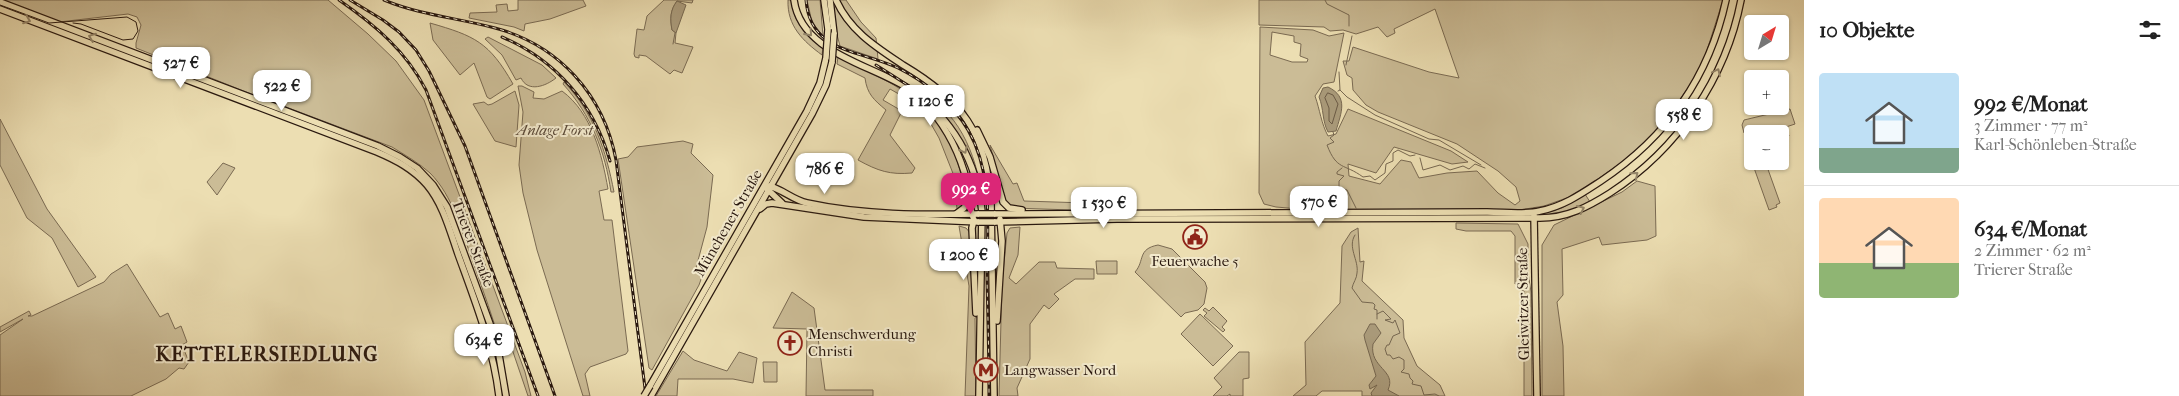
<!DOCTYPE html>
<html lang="de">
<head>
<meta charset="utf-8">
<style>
	body { margin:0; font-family:"IM FELL French Canon",serif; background:#f6f6f6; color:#222; height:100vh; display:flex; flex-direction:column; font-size:19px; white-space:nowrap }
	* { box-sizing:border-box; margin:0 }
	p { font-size:16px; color:#767676 }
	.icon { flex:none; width:28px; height:28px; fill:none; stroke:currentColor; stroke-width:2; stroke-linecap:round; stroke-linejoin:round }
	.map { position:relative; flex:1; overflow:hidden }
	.panel { display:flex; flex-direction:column; background:#fff; width:375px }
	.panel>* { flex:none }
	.needle { width:32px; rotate:38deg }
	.tools { position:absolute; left:1744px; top:15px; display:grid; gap:10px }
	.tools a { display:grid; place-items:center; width:45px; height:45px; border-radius:5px; background:#fff; box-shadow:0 1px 4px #0004; font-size:25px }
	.price { position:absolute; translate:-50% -42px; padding:0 11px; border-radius:10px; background:#fff; color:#222; font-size:16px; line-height:32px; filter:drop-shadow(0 1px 2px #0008) }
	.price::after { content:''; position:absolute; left:50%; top:30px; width:15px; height:11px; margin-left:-8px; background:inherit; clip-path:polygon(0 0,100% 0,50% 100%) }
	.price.on { background:#db2777; color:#fff }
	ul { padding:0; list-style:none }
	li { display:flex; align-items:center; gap:15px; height:125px; padding:0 15px }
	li+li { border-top:1px solid #e0e0e0 }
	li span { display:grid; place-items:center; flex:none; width:140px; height:100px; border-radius:5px; color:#555 }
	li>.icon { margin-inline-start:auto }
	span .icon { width:60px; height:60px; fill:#fffc; stroke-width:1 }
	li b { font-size:21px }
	h2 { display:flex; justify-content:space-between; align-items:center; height:60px; padding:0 15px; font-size:21px }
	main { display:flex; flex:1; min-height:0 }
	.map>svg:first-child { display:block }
	.green { fill:#cbbc96; stroke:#7a6a52; fill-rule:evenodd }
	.water { fill:#aa9b7b; stroke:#766750 }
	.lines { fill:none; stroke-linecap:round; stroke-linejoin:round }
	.shore { stroke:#6a5a45; stroke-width:1 }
	.stream { stroke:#766750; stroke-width:1 }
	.major-casing { stroke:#29180f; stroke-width:8 }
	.major { stroke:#ecdeb2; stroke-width:5.5 }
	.tram { stroke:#29180f; stroke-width:1 }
	.rail-casing { stroke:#29180f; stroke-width:3 }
	.rail { stroke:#f3eacd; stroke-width:1; stroke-dasharray:4; stroke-linecap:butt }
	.major-bridge-casing { stroke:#29180f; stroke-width:8; stroke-linecap:butt }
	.major-bridge { stroke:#ecdeb2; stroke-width:5.5 }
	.oneway { stroke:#948569 }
	.labels { text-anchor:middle; stroke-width:4; stroke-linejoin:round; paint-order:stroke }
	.park-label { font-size:15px; font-style:italic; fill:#5a4938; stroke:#f3eacd }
	.street-label { font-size:15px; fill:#29180f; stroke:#f3eacd }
	.poi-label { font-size:15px; fill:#29180f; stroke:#f3eacd; text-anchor:start }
	.district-label { font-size:20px; font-weight:bold; letter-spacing:1px; fill:#29180f; stroke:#f3eacd }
</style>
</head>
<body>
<main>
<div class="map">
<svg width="1804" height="396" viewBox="0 0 1804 396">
	<rect width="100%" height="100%" fill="#ecdeb2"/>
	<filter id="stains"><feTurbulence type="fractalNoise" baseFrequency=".004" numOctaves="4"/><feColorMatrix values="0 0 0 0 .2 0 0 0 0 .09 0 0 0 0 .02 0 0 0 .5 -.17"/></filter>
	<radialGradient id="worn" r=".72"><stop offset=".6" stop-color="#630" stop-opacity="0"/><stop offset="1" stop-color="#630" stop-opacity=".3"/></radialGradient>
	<g class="green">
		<path d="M2,0H328L368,34L396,61L424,100L525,372L531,396H528L511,346L502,349C494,320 483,291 473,262C462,232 453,196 430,173C419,163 405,155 392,147L241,90L136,48V43L141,25L137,17L128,14L59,22Z"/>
		<polygon points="518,0 583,0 586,6 550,19 525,24 524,31 514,27 469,18 470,13 497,12 496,5 507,4 508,11 518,10"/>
		<path d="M664,0H693L692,3L677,1C670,11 670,18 672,30L676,33L675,43L693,47L682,73L674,70L670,74L646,56L639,55V58L635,57L634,54L637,29L644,30L647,16Z"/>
		<path d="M788,0H792C792,21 807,36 823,47L822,55C803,41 787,26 788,0Z"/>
		<polygon points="807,0 820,0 823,36 812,22"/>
		<polygon points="832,0 846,0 861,22 876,38 878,59 840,46 836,31"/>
		<path d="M1259,0H1723L1701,69L1667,118L1642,148L1575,195L1544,206L1513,211L1312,210L1276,207L1264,204L1259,193L1260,27L1313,30L1329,36L1344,33L1334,82L1323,84L1315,96C1320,110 1321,123 1328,136L1336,134L1348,109L1451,151L1468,162L1452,164L1394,147L1376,173L1348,164L1349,176L1380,184L1401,160L1411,162L1419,178L1447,173L1477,171L1498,193L1515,205L1520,201L1516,187L1498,171L1457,144L1378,112L1366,105L1353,90L1352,78L1347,75L1343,61H1349L1353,47L1429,72L1459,78L1435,9L1394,29L1395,33L1387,37L1378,27L1356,34L1343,30L1330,31L1324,27L1259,25ZM1272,32L1294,36V42L1301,44L1300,56L1308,59L1307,62H1292L1270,55Z"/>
		<path d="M430,23C475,36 489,42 513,84L490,99L487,97L474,63L460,75L433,40Z"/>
		<path d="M488,37L542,65L556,78C546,86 528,93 521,78L516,80L502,55L485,39Z"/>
		<path d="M838,57C914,93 951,109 966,198C966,205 963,207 957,209L954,176L939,138L927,117L911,101L890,89L883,100L902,111L890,135L915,168L912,173C890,175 878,171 858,160L886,110C874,100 867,94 865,78L837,64Z"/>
		<path d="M564,82C594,113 606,151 614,192H611C605,151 591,115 563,84Z"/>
		<path d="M518,86H522L534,92L533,98L544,99L562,91C592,113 602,155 608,189L599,191L604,220H612L628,351L626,354L590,367L585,374L590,396H583L537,250L523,193L519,165L523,112Z"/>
		<polygon points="515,91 519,105 516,147 495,141 473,104 484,102 488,105 492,104"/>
		<path d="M916,91C958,108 976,154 982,196L966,149Z"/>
		<polygon points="1790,109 1795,124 1786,127 1789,136 1780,139 1780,134 1744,133 1742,125 1744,120"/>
		<polygon points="0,119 47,209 96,277 78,287 52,238 27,218 0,165"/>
		<polygon points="683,141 693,144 691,153 713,175 707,227 696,268 704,271 699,285 652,370 649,368 618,159 628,157 637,147"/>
		<polygon points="990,145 1013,184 1017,183 1024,201 1117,204 1117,207 1102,211 1013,208 1005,203"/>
		<polygon points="1752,148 1752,161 1765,161 1780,203 1776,205 1777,207 1769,210 1748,151"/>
		<polygon points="223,163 235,168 217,195 207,182"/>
		<polygon points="1637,181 1655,186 1656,236 1647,240 1602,245 1599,237 1562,249 1563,295 1557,302 1563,346 1564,396 1542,396 1542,245 1554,225 1622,192"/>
		<polygon points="1585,194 1590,202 1564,214 1542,217 1541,214 1562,208"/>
		<polygon points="1456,223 1518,224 1528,244 1528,272 1531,292 1532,396 1524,396 1524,291 1519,289 1519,285 1515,284 1515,236 1511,231 1466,231 1456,229"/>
		<polygon points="981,225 977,317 975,318 976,396 965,396 969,286 959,226 966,228 971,234 974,226"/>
		<polygon points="1020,227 1018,255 1009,278 1016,284 1039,262 1055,262 1057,268 1094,269 1094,279 1075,279 1054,294 1059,299 1049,309 1044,305 1030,324 1030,359 1017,388 1018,396 999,396 1002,283 1007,233 1010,228"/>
		<polygon points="1358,228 1360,262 1364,261 1362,281 1403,320 1404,338 1417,366 1440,385 1445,396 1362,396 1362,391 1322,391 1316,396 1293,396 1306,385 1305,342 1340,303 1342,246 1351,232"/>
		<path d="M1158,245L1172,249L1205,282L1207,288L1204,304L1198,310L1185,313L1181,317L1135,272C1145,261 1137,249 1158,245Z"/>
		<polygon points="1096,261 1117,261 1117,274 1097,274"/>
		<polygon points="127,264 160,317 168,313 175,329 181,326 187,342 182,345 189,362 184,369 179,368 166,379 131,396 0,396 0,335 23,319 0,332 0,327 29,311 31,315 28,316 32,316 104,282 111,274"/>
		<polygon points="792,292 814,308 825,390 873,390 873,396 806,396 807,329 773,328"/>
		<polygon points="1213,307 1227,321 1222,327 1225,330 1223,332 1204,316 1207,313 1203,310 1205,308 1209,311"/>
		<polygon points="1200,314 1233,346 1213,366 1181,334"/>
		<polygon points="683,351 694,360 727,371 739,352 757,358 753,383 733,379 678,379 677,396 656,396"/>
		<polygon points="1239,352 1249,352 1249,378 1243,379 1243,396 1230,396 1230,394 1227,396 1213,396 1222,387 1214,378"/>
		<polygon points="763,362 777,362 777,382 764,382"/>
	</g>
	<g class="water">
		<path d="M677,1L686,5L676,33L672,30C670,19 670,10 677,1Z"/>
		<path d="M1328,87C1349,97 1341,113 1336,131L1328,132C1322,121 1324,109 1319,97L1323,88Z"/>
		<path d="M1370,324H1375L1381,333L1373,344C1369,368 1397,370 1388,390L1399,396H1372L1371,393L1377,385L1370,389L1369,385L1376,376L1365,340L1364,335Z"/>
	</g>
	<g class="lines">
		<polygon class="shore" points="1328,93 1333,95 1338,104 1332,124 1329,121 1329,108 1325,98"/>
		<g class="stream">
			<polyline points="1325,0 1327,4 1349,15 1349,26"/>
			<polyline points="673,44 675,33"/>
			<polyline points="1346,65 1352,36"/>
			<polyline points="1340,90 1347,97 1375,115 1429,139 1439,140 1481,165"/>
			<polyline points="1338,91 1340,90 1339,72"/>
			<path d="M1333,132L1334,135L1330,138L1334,142L1327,145C1337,171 1344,163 1363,177L1370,176L1375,180L1385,173L1386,164L1393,161V153L1398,150L1410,156L1415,155"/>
			<polyline points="1420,158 1423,170 1440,165 1450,170 1463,166 1469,169 1475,164 1485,168"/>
			<polyline points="1342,168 1337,172 1337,174 1344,176 1339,181 1339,187 1347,190 1356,208"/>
			<path d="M1355,235C1347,247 1359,260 1357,273C1357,278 1353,283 1352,288L1362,302L1373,303L1375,305L1374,309L1377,310V319"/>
			<polyline points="1377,314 1383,311 1391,319 1385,320 1393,323 1395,320 1400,333 1393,336 1389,345 1387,345 1385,349 1387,355 1390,355 1393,359 1399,357 1404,360 1404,369 1401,372 1409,374 1410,378 1413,381 1412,384 1421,386 1424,395 1435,394 1439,396"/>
		</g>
		<g class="major-casing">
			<g id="major">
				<path d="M794,0C801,53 871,64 909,89C952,117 977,162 982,212L979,396"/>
				<polyline points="824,0 828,29"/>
				<polyline points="830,0 834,34"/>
				<path d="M836,0C850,31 876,47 903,65C962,100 986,132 991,202L994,396"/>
				<polyline points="0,2 378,146 400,157 417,168 433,185 447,207 490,324 499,355 506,396"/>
				<path d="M0,9L377,152C396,160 413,169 427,185C443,204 450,231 458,254C475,301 493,346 499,396"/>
				<path d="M930,109C948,130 960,154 967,182C969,193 969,206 973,217"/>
				<polyline points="977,130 990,157 1003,202 1009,208 1022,210"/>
				<path d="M769,186C782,189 793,200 807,203C862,215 923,215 979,214"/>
				<polyline points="767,189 782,203"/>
				<polyline points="760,209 766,204 772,203 864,217 979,222"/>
				<polyline points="956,214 964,208 969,199"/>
				<path d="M994,214L1487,212C1505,212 1523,215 1540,211C1564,206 1581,194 1601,181C1667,137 1709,78 1726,0"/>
				<polyline points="1534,215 1537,396"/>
				<polyline points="974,220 972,228 976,313"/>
				<path d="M994,222L1117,219L1540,218C1567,218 1588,207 1610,193C1678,149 1726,78 1741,0"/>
				<polyline points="997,321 1002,241 1000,219"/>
				<polyline points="650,386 807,111 820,83 826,58"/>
				<polyline points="651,396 812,114 826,85 832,62"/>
			</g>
		</g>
		<use href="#major" class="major"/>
		<polyline class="tram" points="0,5 49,23 127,17 136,22 138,31 133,39 123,40 81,24 73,23"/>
		<g class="rail-casing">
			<g id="rail">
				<path d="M339,0C375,25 406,51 426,90L538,396"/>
				<polyline points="350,0 383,20 399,32 416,50 429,71 465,146 555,396"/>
				<path d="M384,0C420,15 458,18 495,28C559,45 604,95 616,160L646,396"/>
				<path d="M806,0C810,53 860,50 898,68C926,82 953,104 968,130C994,175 987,229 987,279C988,318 989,357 989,396"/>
				<path d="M502,37C556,60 594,104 610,161"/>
				<polyline points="876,65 939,105"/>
			</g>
		</g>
		<use href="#rail" class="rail"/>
		<g class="major-bridge-casing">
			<g id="major-bridge">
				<polyline points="826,58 828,29"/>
				<polyline points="832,62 834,34"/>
				<polyline points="979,214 994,214"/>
				<polyline points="979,222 994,222"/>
				<polyline points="644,396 650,386"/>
			</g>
		</g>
		<use href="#major-bridge" class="major-bridge"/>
	</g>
	<defs><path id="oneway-chevron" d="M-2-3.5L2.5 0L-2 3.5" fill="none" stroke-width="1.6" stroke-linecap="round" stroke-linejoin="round" transform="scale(1.25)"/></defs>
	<g class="oneway">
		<use href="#oneway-chevron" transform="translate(27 20) rotate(21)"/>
		<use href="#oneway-chevron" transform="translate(809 33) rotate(48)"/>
		<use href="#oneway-chevron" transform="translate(92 37) rotate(-159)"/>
		<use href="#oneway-chevron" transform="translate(1717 72) rotate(-64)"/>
		<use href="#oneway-chevron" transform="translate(964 150) rotate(63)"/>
		<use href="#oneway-chevron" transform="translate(1635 175) rotate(-39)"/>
		<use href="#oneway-chevron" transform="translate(1581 209) rotate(-25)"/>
	</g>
	<defs>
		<g id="civic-ring" transform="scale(1.25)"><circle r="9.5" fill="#f3eacd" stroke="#8f2418" stroke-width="1.5"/><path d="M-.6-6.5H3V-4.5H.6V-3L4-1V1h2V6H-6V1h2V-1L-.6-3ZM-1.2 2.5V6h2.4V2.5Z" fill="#8f2418"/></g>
		<g id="church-ring" transform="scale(1.25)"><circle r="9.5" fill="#f3eacd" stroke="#8f2418" stroke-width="1.5"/><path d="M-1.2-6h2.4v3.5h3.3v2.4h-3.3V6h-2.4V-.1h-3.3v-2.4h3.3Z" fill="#8f2418"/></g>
		<g id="metro-ring" transform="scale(1.25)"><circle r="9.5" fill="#f3eacd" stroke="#8f2418" stroke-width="1.5"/><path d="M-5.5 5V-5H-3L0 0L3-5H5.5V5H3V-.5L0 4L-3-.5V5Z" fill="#8f2418"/></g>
	</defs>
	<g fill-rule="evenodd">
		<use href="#civic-ring" x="1195" y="237"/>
		<use href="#church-ring" x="790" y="343"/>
		<use href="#metro-ring" x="986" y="370"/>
	</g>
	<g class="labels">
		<g class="park-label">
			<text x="555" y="135">Anlage Forst</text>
		</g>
		<g class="street-label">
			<text transform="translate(728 223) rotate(-60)" y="5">Münchener Straße</text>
			<text transform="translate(473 243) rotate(69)" y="5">Trierer Straße</text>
			<text transform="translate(1523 304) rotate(-91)" y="5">Gleiwitzer Straße</text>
		</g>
		<g class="poi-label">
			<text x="1195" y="266" text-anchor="middle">Feuerwache 5</text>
			<text x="808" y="339">Menschwerdung<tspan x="808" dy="17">Christi</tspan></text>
			<text x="1004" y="375">Langwasser Nord</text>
		</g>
		<g class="district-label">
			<text x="267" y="361">KETTELERSIEDLUNG</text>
		</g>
	</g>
	<rect width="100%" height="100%" filter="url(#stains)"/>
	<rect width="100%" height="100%" fill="url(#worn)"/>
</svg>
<div class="tools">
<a><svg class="needle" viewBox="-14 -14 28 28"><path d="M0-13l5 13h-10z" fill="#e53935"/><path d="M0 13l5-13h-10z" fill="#767676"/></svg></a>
<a>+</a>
<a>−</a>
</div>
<b class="price" style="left:181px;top:89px">527 €</b>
<b class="price" style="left:282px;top:112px">522 €</b>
<b class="price" style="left:931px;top:127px">1 120 €</b>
<b class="price" style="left:1684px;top:141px">558 €</b>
<b class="price" style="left:825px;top:195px">786 €</b>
<b class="price on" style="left:971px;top:215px">992 €</b>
<b class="price" style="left:1319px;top:228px">570 €</b>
<b class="price" style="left:1104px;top:229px">1 530 €</b>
<b class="price" style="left:964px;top:281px">1 200 €</b>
<b class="price" style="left:484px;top:366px">634 €</b>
</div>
<section class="panel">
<h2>10 Objekte<svg class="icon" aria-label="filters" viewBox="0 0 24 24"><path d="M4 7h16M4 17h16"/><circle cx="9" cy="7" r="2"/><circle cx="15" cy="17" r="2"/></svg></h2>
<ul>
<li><span style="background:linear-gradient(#bfe0f5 75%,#7fa58c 0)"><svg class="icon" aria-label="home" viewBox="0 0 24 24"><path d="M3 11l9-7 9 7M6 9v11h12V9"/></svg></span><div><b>992 €/Monat</b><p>3 Zimmer · 77 m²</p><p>Karl-Schönleben-Straße</p></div></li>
<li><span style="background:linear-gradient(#ffd9b3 65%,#8fb573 0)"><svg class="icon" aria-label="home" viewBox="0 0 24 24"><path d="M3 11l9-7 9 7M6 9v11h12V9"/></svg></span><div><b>634 €/Monat</b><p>2 Zimmer · 62 m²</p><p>Trierer Straße</p></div></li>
</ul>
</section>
</main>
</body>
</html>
